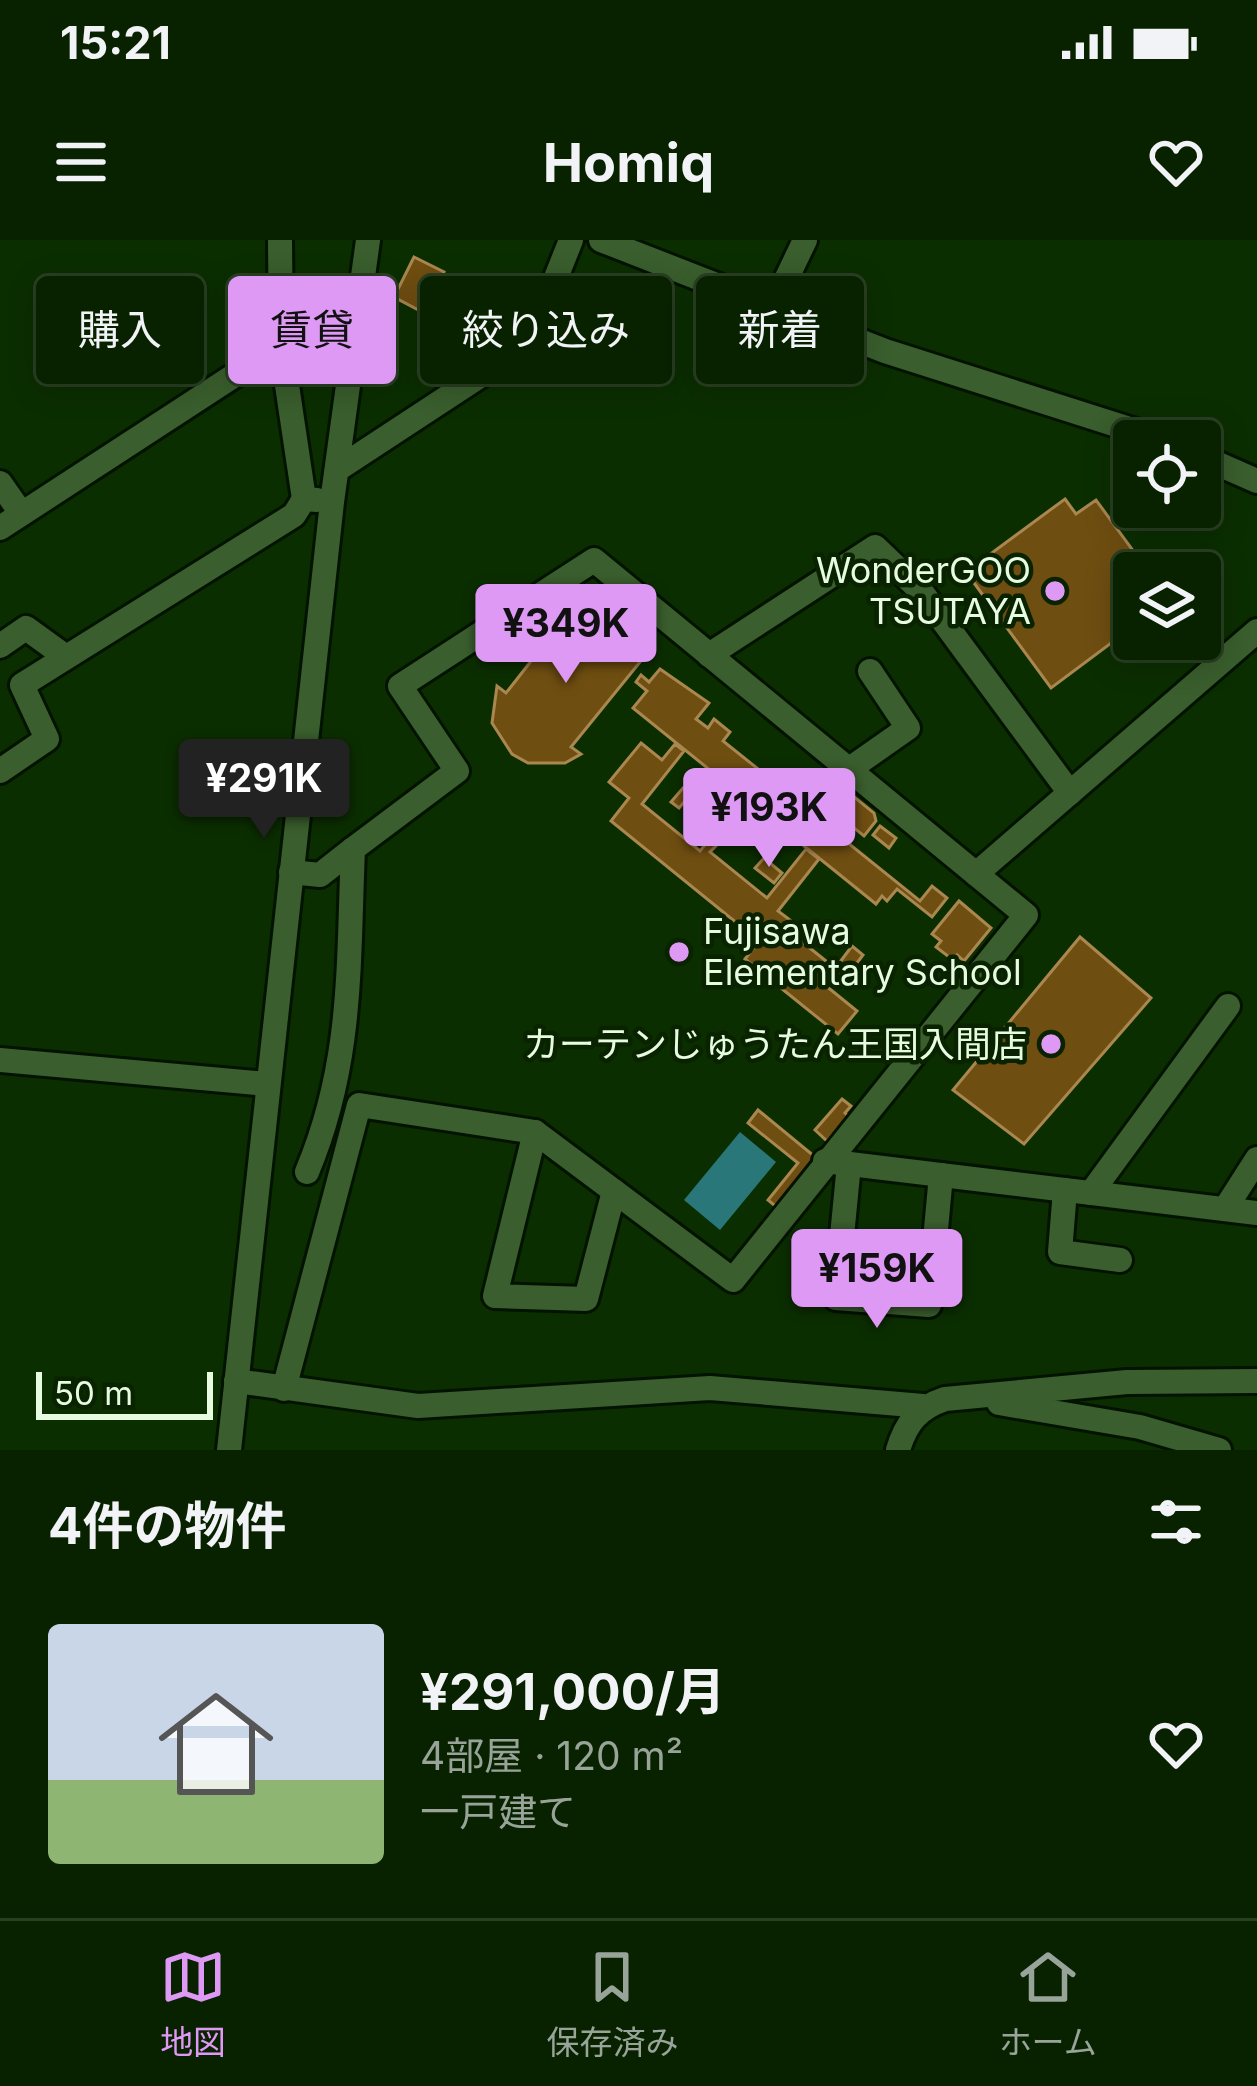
<!DOCTYPE html>
<html lang="ja">
<head>
<meta charset="utf-8">
<style>
	body { margin:0; font-family:Inter,"Noto Sans JP",sans-serif; background:#162f0f; color:#f1f3f6; height:100vh; display:flex; flex-direction:column; font-size:45px; white-space:nowrap }
	* { box-sizing:border-box; margin:0 }
	p { font-size:39px; color:#98a499 }
	.icon { flex:none; width:66px; height:66px; fill:none; stroke:currentColor; stroke-width:2; stroke-linecap:round; stroke-linejoin:round }
	.map { position:relative; height:1210px; overflow:hidden }
	.drawer { display:flex; flex-direction:column; background:#082200; flex:1 }
	.drawer>* { flex:none }
	.hud { position:absolute; left:36px; top:36px; width:1185px; height:108px; display:flex; gap:24px }
	.buttons { position:absolute; left:1113px; top:180px; display:grid; gap:24px }
	.buttons a { display:grid; place-items:center; width:108px; height:108px; border-radius:12px; background:#082200; box-shadow:0 6px 30px #0003,0 0 0 3px #293f22; font-size:60px }
	.scale { position:absolute; left:36px; bottom:30px; width:177px; box-sizing:border-box; padding-left:12px; border:6px solid #e6fbdf; border-top:0; font-size:33px; line-height:42px; white-space:nowrap; color:#e6fbdf; -webkit-text-stroke:9px #092200; paint-order:stroke }
	.price { position:absolute; translate:-50% -102px; padding:0 27px; border-radius:12px; background:#dd99f3; color:#111; font-size:39px; line-height:78px; filter:drop-shadow(0 3px 6px #0008) }
	.price::after { content:''; position:absolute; left:50%; top:72px; width:36px; height:27px; margin-left:-18px; background:inherit; clip-path:polygon(0 0,100% 0,50% 100%) }
	.price.active { background:#222; color:#fff }
	ul { padding:0; list-style:none }
	li { display:flex; align-items:center; gap:36px; height:300px; padding:0 48px }
	li+li { border-top:3px solid #293f22 }
	li span { display:grid; place-items:center; flex:none; width:336px; height:240px; border-radius:12px; color:#555 }
	li>.icon { margin-inline-start:auto }
	span .icon { width:144px; height:144px; fill:#fffc; stroke-width:1 }
	li b { font-size:51px }
	h2 { display:flex; justify-content:space-between; align-items:center; height:144px; padding:0 48px; font-size:51px }
	.pill { padding:0 42px; border-radius:12px; background:#082200; box-shadow:0 6px 30px #0003,0 0 0 3px #293f22; font-size:42px; line-height:108px }
	.pill.active { background:#dd99f3; color:#111 }
	.status { display:flex; justify-content:space-between; align-items:center; height:84px; padding:0 60px; background:#082200; direction:ltr }
	.status svg { height:33px; fill:currentColor }
	header { display:flex; justify-content:space-between; align-items:center; height:156px; padding:0 48px; background:#082200; font-size:54px; font-weight:700 }
	.tab-bar { display:flex; justify-content:space-around; align-items:center; height:168px; border-top:3px solid #293f22; background:#082200; font-size:33px; color:#98a499 }
	.tab-bar a { display:grid; justify-items:center; gap:6px }
	.tab-bar .active { color:#dd99f3 }
	.map>svg:first-child { display:block }
	.water { fill:#2a777a }
	.building { fill:#6f4e11; stroke:#aa874f; stroke-width:3 }
	.lines { fill:none; stroke-linecap:round; stroke-linejoin:round }
	.minor-casing { stroke:#031300; stroke-width:30 }
	.minor { stroke:#3a5e2d; stroke-width:24 }
	.poi-dot { fill:#dd99f3; stroke:#092200; stroke-width:4.5 }
	.labels { text-anchor:middle; stroke-width:9; stroke-linejoin:round; paint-order:stroke }
	.poi-label { font-size:36px; fill:#e6fbdf; stroke:#092200; text-anchor:end }
</style>
</head>
<body>
<div class="status"><b>15:21</b><svg viewBox="0 0 49 12"><path d="M0 12V9h3v3zM5 12V6h3v6zM10 12V3h3v9zM15 12V0h3v12zM26 1h20v11H26zM47 4h2v5h-2z"/></svg></div>
<header><svg class="icon" aria-label="menu" viewBox="0 0 24 24"><path d="M4 6h16M4 12h16M4 18h16"/></svg>Homiq<svg class="icon" aria-label="heart" viewBox="0 0 24 24"><path d="M12 20l-8-8c-3-5 5-10 8-4 3-6 11-1 8 4z"/></svg></header>
<div class="map">
<svg width="1257" height="1210" viewBox="0 0 1257 1210">
	<rect width="100%" height="100%" fill="#0b2e00"/>
	<polygon class="water" points="740,892 776,922 720,990 684,960"/>
	<g class="building">
		<polygon points="414,17 444,32 424,73 394,57"/>
		<polygon points="630,54 648,86 606,110 588,79"/>
		<polygon points="1065,259 1076,274 1096,260 1148,331 1134,333 1128,346 1134,355 1134,386 1051,448 966,332"/>
		<polygon points="583,355 649,411 571,507 581,514 565,523 528,523 512,514 492,483 497,446 506,453"/>
		<polygon points="660,429 709,463 696,479 708,488 714,479 730,492 723,501 802,564 811,565 807,570 920,661 932,646 947,658 932,677 897,649 887,661 882,656 876,664 633,468 647,451 636,442 641,435 649,442"/>
		<polygon points="641,503 662,520 675,504 684,511 642,564 700,611 715,593 688,576 699,562 733,589 710,612 767,658 806,609 819,619 778,671 802,689 796,697 826,721 818,730 825,735 820,741 857,771 838,794 745,719 759,701 611,581 629,558 609,542"/>
		<polygon points="683,548 691,554 679,568 671,562"/>
		<polygon points="848,552 874,573 876,581 864,596 833,571"/>
		<polygon points="880,586 896,598 889,608 873,595"/>
		<polygon points="764,618 782,633 774,643 755,628"/>
		<polygon points="959,661 991,688 964,721 957,715 953,720 936,707 941,701 932,694"/>
		<polygon points="1080,697 1151,758 1024,904 953,850"/>
		<polygon points="852,706 863,715 845,739 834,730"/>
		<polygon points="842,859 851,866 845,873 848,876 827,901 815,890"/>
		<polygon points="758,870 820,921 780,970 768,960 798,923 748,883"/>
	</g>
	<g class="lines">
		<g class="minor-casing">
			<g id="minor">
				<polyline points="280,0 281,105 304,259 317,260"/>
				<polyline points="601,0 885,111 1167,201"/>
				<polyline points="772,69 805,0"/>
				<polyline points="1200,216 1257,241"/>
				<polyline points="338,229 530,103 571,0"/>
				<polyline points="0,243 21,273"/>
				<polyline points="0,288 281,105"/>
				<polyline points="0,406 26,388 66,417"/>
				<polyline points="709,415 875,307 921,351 1070,553"/>
				<polyline points="848,530 908,488 870,431"/>
				<polyline points="0,531 47,499 22,445 294,275 304,259"/>
				<polyline points="291,632 320,635 353,609"/>
				<polyline points="976,634 1257,391"/>
				<polyline points="0,820 267,844"/>
				<polyline points="535,892 495,1056 586,1059 614,951"/>
				<polyline points="825,921 1257,973"/>
				<polyline points="849,924 836,1058 929,1065 941,935"/>
				<polyline points="1065,950 1060,1012 1120,1020"/>
				<polyline points="1091,953 1228,766"/>
				<polyline points="1225,969 1257,919"/>
				<polyline points="236,1141 418,1166 710,1148 923,1166"/>
				<path d="M284,1149L359,865L535,892L733,1040L1026,675L594,320L400,446L457,531L353,609C348,726 353,822 307,932"/>
				<polyline points="999,1163 1140,1187 1219,1210"/>
				<polyline points="229,1210 332,262 368,0"/>
				<path d="M898,1210C906,1183 918,1168 945,1159L1127,1142L1257,1141"/>
			</g>
		</g>
		<use href="#minor" class="minor"/>
	</g>
	<g class="poi-dot">
		<circle cx="1055" cy="351" r="12"/>
		<circle cx="679" cy="712" r="12"/>
		<circle cx="1051" cy="804" r="12"/>
	</g>
	<g class="labels">
		<g class="poi-label">
			<text x="1031" y="343">WonderGOO<tspan x="1031" dy="41">TSUTAYA</tspan></text>
			<text x="703" y="704" text-anchor="start">Fujisawa<tspan x="703" dy="41">Elementary School</tspan></text>
			<text x="1027" y="817">カーテンじゅうたん王国入間店</text>
		</g>
	</g>
</svg>
<div class="buttons">
<a><svg class="icon" aria-label="locate" viewBox="0 0 24 24"><circle cx="12" cy="12" r="6"/><path d="M12 2v4M12 18v4M2 12h4M18 12h4"/></svg></a>
<a><svg class="icon" aria-label="layers" viewBox="0 0 24 24"><path d="M12 4l9 5-9 5-9-5zM3 14l9 5 9-5"/></svg></a>
</div>
<div class="scale">50 m</div>
<b class="price" style="left:566px;top:446px">¥349K</b>
<b class="price active" style="left:264px;top:601px">¥291K</b>
<b class="price" style="left:769px;top:630px">¥193K</b>
<b class="price" style="left:877px;top:1091px">¥159K</b>
<div class="hud">
<a class="pill">購入</a>
<a class="pill active">賃貸</a>
<a class="pill">絞り込み</a>
<a class="pill">新着</a>
</div>
</div>
<section class="drawer">
<h2>4件の物件<svg class="icon" aria-label="filters" viewBox="0 0 24 24"><path d="M4 7h16M4 17h16"/><circle cx="9" cy="7" r="2"/><circle cx="15" cy="17" r="2"/></svg></h2>
<ul>
<li><span style="background:linear-gradient(#c9d6e8 65%,#8fb573 0)"><svg class="icon" aria-label="home" viewBox="0 0 24 24"><path d="M3 11l9-7 9 7M6 9v11h12V9"/></svg></span><div><b>¥291,000/月</b><p>4部屋 · 120 m²</p><p>一戸建て</p></div><svg class="icon" aria-label="heart" viewBox="0 0 24 24"><path d="M12 20l-8-8c-3-5 5-10 8-4 3-6 11-1 8 4z"/></svg></li>
</ul>
</section>
<nav class="tab-bar">
<a class="active"><svg class="icon" aria-label="map" viewBox="0 0 24 24"><path d="M3 6l6-2 6 2 6-2v14l-6 2-6-2-6 2zM9 4v14M15 6v14"/></svg>地図</a>
<a><svg class="icon" aria-label="saved" viewBox="0 0 24 24"><path d="M7 4h10v16l-5-4-5 4z"/></svg>保存済み</a>
<a><svg class="icon" aria-label="home" viewBox="0 0 24 24"><path d="M3 11l9-7 9 7M6 9v11h12V9"/></svg>ホーム</a>
</nav>
</body>
</html>
